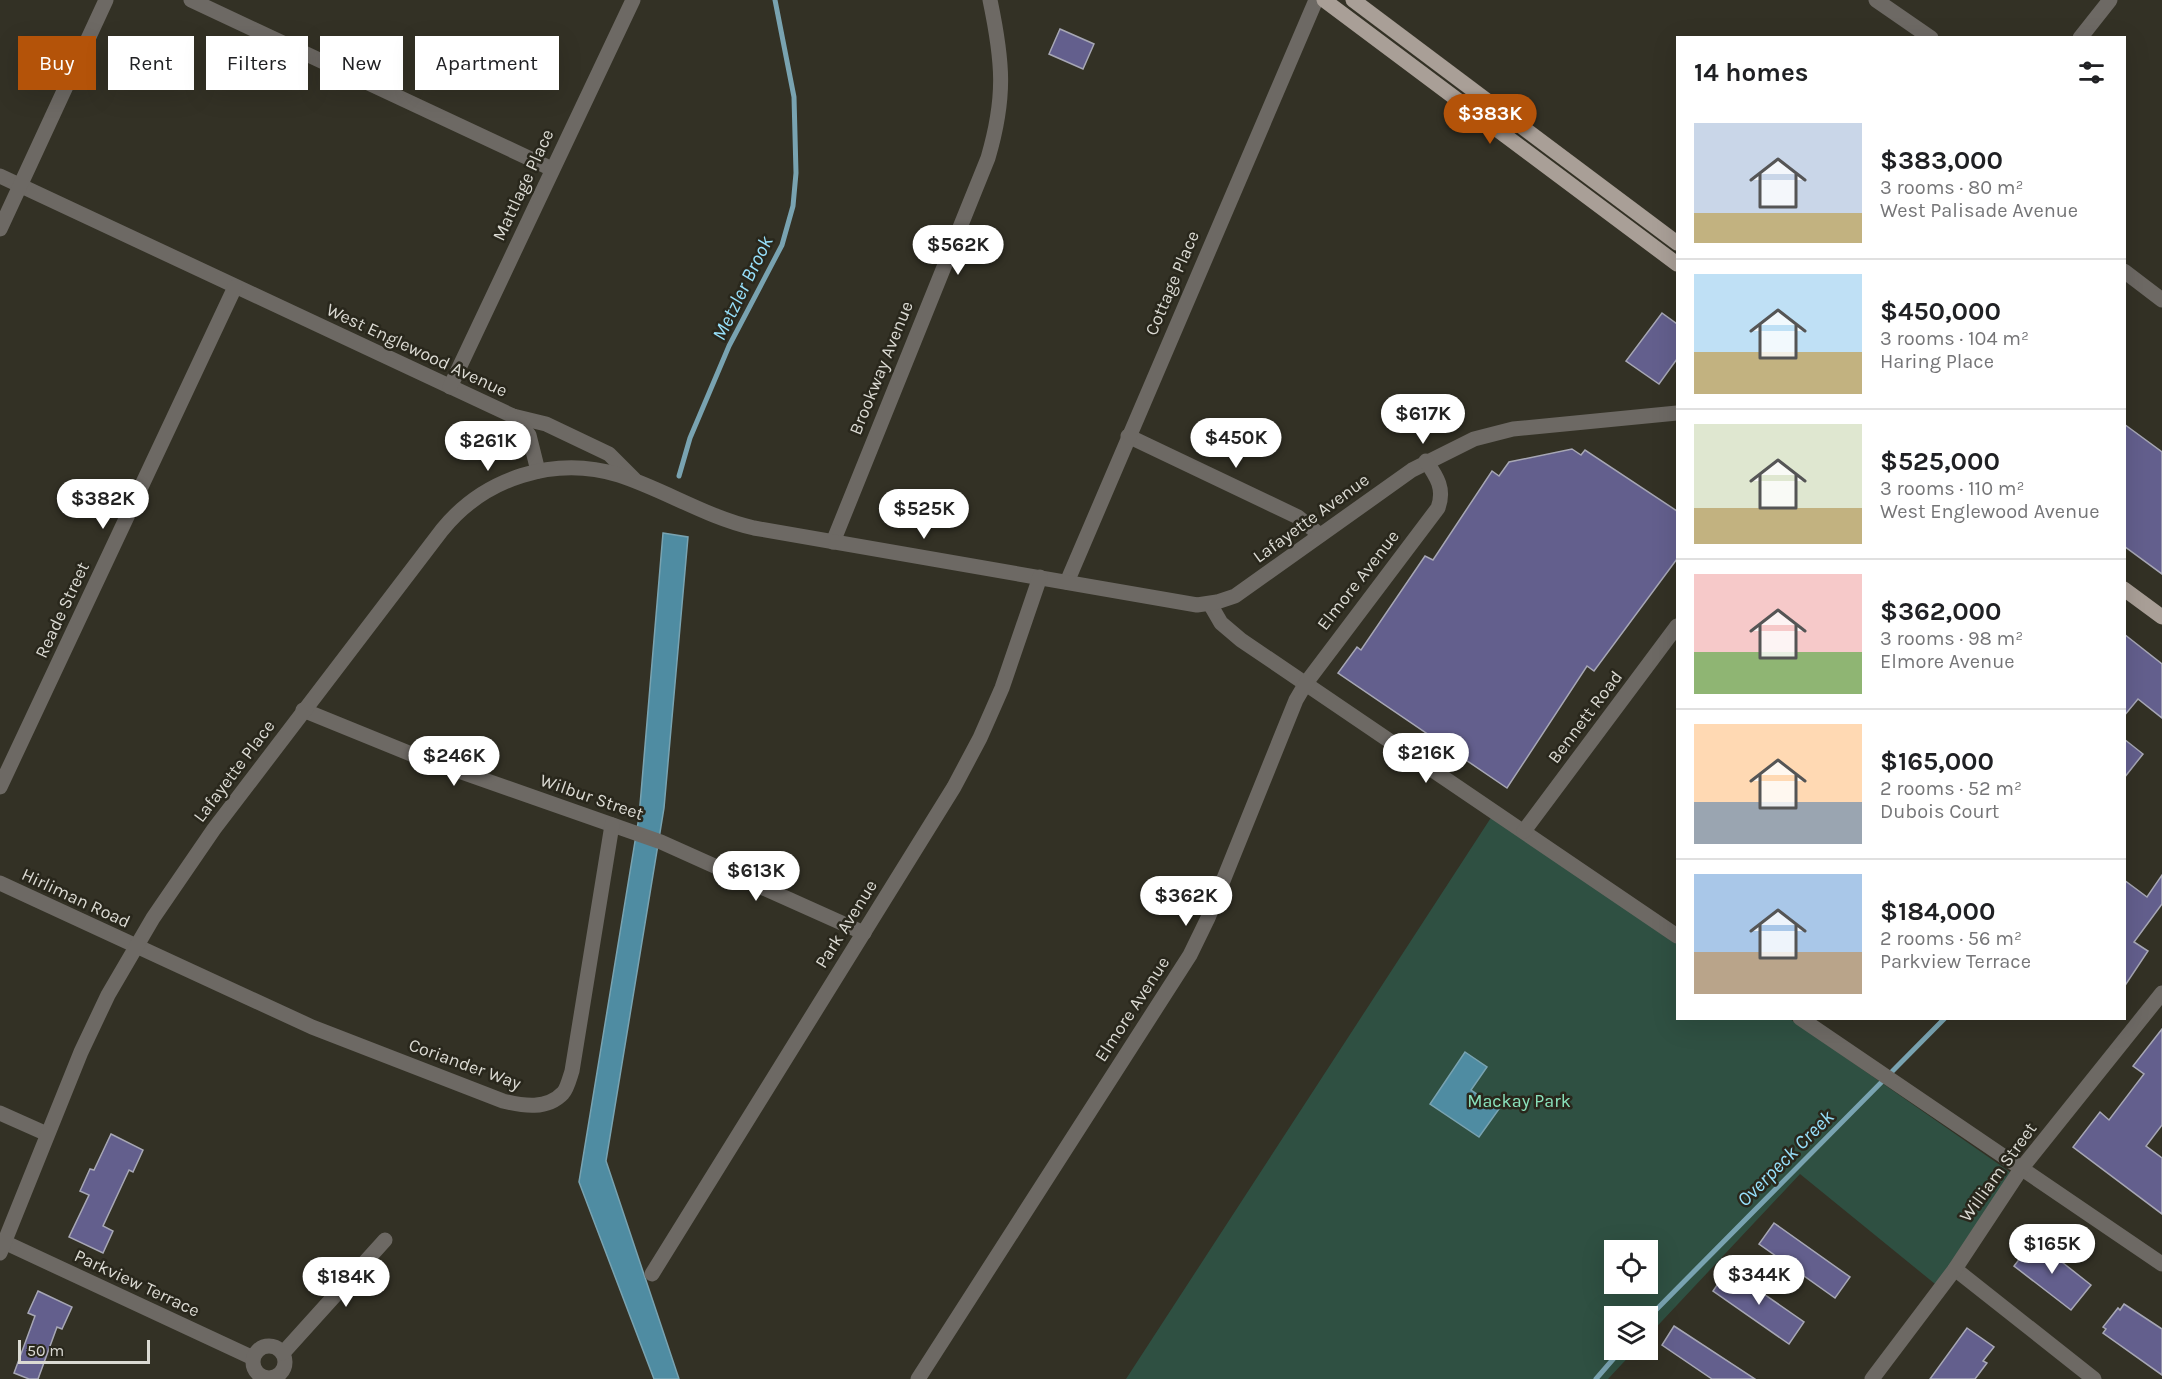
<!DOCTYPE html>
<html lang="en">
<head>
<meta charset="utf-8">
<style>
	body { margin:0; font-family:Karla,sans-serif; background:#f2f2f2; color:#202124; height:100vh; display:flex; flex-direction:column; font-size:22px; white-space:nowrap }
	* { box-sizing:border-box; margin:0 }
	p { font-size:20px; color:#757577 }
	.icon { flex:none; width:33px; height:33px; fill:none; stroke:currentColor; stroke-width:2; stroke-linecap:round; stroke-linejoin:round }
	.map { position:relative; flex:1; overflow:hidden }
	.panel { position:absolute; left:1676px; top:36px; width:450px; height:984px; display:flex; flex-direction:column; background:#fff; border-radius:0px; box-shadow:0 6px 24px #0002 }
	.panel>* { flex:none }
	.hud { position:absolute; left:18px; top:36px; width:570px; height:54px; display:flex; gap:12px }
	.tools { position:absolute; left:1604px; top:1240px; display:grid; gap:12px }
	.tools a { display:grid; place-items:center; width:54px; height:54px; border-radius:0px; background:#fff; box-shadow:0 6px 24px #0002; font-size:30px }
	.scale { position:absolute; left:18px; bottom:15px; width:132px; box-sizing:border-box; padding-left:6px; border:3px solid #dbdad3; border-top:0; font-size:16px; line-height:21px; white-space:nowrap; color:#dbdad3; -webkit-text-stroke:4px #29271c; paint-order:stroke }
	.price { position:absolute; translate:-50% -51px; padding:0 14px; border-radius:21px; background:#fff; color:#222; font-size:20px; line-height:39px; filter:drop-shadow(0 2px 3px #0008) }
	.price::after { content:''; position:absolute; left:50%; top:36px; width:18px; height:14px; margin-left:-9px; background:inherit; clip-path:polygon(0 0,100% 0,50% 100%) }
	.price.active { background:#b45309; color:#fff }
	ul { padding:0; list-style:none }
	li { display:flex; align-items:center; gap:18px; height:150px; padding:0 18px }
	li+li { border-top:2px solid #e0e0e0 }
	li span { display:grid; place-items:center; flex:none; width:168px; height:120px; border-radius:0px; color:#555 }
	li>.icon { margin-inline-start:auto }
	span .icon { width:72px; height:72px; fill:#fffc; stroke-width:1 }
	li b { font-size:26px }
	h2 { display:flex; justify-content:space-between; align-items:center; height:72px; padding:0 18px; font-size:26px }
	.pill { padding:0 21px; border-radius:0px; background:#fff; box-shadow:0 6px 24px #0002; font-size:21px; line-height:54px }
	.pill.active { background:#b45309; color:#fff }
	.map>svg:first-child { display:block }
	.green { fill:#2f5042; fill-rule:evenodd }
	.water { fill:#4f8ca2; stroke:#79a3b1; stroke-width:1.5 }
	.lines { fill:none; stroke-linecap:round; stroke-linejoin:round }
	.stream { stroke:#79a3b1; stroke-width:5 }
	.building { fill:#635f8d; stroke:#a7a7b5; stroke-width:1.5 }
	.minor { stroke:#6d6964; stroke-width:15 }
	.major { stroke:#a99f97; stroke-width:15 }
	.labels { text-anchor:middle; stroke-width:5; stroke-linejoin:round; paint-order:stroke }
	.street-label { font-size:18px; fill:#dbdad3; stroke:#29271c }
	.park-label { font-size:18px; fill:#8ae2bc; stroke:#29271c }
	.water-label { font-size:20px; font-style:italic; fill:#97e0fb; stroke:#29271c }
</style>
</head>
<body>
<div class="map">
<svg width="2162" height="1379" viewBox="0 0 2162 1379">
	<rect width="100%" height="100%" fill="#333125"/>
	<path class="green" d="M1494,813L1677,940V1018L1790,1019L2020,1179L1940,1288L1800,1174L1647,1337V1317H1614V1350H1635L1608,1379H1126ZM1614,1251H1647V1284H1614Z"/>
	<g class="water">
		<polygon points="663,533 688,537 664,808 606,1161 679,1379 654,1379 579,1182 639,817"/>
		<polygon points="1465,1052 1487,1067 1471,1090 1499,1109 1479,1137 1430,1104"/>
	</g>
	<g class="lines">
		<g class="stream">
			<polyline points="679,476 690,438 729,346 782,245 793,206 796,173 794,97 775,0"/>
			<polyline points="1647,1319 1945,1018"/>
			<polyline points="1596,1379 1621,1350"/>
		</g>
	</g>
	<g class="building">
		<polygon points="1060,29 1094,44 1083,69 1049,54"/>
		<polygon points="1662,313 1677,324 1677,359 1659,384 1626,361"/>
		<polygon points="2124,424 2162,452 2162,574 2124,546"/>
		<polygon points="1572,449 1581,455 1585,450 1677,511 1677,559 1594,671 1587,666 1507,788 1338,673 1357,647 1361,650 1425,556 1433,560 1492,471 1499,476 1509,462"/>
		<polygon points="2124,634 2162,664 2162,718 2138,699 2124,716"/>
		<polygon points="2124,739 2143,754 2124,778"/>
		<polygon points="2162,875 2162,904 2134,942 2148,951 2124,987 2124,880 2147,897"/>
		<polygon points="2162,1029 2162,1125 2146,1146 2162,1158 2162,1214 2073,1147 2100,1112 2109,1120 2144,1074 2133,1066"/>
		<polygon points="111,1134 143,1150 133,1172 129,1170 103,1226 113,1231 103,1253 69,1237 89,1195 80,1191 90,1169 94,1170"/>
		<polygon points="1774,1223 1850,1277 1835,1298 1759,1244"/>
		<polygon points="2034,1240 2091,1285 2071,1310 2014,1266"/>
		<polygon points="1728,1269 1804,1322 1789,1344 1713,1291"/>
		<polygon points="38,1291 72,1307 62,1329 57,1327 38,1379 29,1379 14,1373 35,1316 28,1313"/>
		<polygon points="2124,1304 2162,1329 2162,1375 2103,1333 2106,1329 2103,1327 2118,1308 2120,1310"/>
		<polygon points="1674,1326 1755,1379 1712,1379 1662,1345"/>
		<polygon points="1967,1328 1994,1347 1983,1361 1987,1363 1975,1379 1930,1379"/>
	</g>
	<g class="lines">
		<g class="minor">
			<polyline points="191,0 552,169"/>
			<polyline points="1876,0 1931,38"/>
			<polyline points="2080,38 2110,0"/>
			<polyline points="0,176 513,416 546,424 609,454 634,479"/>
			<polyline points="0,229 106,0"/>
			<polyline points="2124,271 2162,300"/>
			<polyline points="450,387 633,0"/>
			<polyline points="513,416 529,435 538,471"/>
			<polyline points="1128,436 1298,517 1320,535"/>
			<path d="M833,542L988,158C1006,97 1003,62 990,0"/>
			<polyline points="1067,582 1316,0"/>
			<polyline points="1210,604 1221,623 1241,640 1677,936"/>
			<polyline points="303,710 416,756 661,842 864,933"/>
			<polyline points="0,787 235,287"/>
			<polyline points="1524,831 1677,626"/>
			<path d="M0,883L312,1027L503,1101C523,1106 547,1110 563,1093C567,1089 570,1077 572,1071L612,825"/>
			<polyline points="1800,1018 2162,1264"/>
			<polyline points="0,1113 47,1134"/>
			<polyline points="4,1242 253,1358"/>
			<path d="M0,1253L81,1052L108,995L153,918L214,829L442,530C484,478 554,455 619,475C665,490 706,517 754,528L1197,605L1217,602L1235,596L1412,470L1474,439L1513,429L1677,413"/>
			<polyline points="1955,1269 2094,1379"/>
			<polyline points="652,1274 954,787 980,738 1002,688 1040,577"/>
			<circle cx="269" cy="1362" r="16"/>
			<polyline points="283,1353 385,1240"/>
			<path d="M918,1379L1190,955L1208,918L1296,700L1306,683L1438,508C1445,489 1437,477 1426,461"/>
			<polyline points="1872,1379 1955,1269 2021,1169 2162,993"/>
		</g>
		<g class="major">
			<polyline points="1324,0 1677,264"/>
			<polyline points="1353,0 1677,243"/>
			<polyline points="2124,589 2162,617"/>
		</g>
	</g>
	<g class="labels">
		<g class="street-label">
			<text transform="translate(523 185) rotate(-65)" y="6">Mattlage Place</text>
			<text transform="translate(1172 283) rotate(-67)" y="6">Cottage Place</text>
			<text transform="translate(417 350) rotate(25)" y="6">West Englewood Avenue</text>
			<text transform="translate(881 368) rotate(-68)" y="6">Brookway Avenue</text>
			<text transform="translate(1311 518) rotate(-36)" y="6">Lafayette Avenue</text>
			<text transform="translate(1358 580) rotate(-52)" y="6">Elmore Avenue</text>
			<text transform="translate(62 610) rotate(-65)" y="6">Reade Street</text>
			<text transform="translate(1585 717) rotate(-53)" y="6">Bennett Road</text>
			<text transform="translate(234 771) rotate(-53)" y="6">Lafayette Place</text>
			<text transform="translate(592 797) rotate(19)" y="6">Wilbur Street</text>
			<text transform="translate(76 898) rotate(25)" y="6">Hirliman Road</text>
			<text transform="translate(846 924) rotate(-58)" y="6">Park Avenue</text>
			<text transform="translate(1132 1009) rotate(-57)" y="6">Elmore Avenue</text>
			<text transform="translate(465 1064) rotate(20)" y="6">Coriander Way</text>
			<text transform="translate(1998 1172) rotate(-54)" y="6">William Street</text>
			<text transform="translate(137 1283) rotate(25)" y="6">Parkview Terrace</text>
		</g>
		<g class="park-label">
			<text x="1519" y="1107">Mackay Park</text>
		</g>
		<g class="water-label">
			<text transform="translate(742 288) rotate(-64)" y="7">Metzler Brook</text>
			<text transform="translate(1785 1158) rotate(-45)" y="7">Overpeck Creek</text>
		</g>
	</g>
</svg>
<div class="tools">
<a><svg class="icon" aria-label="locate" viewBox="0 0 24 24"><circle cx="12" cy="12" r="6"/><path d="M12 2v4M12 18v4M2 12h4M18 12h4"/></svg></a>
<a><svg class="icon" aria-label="layers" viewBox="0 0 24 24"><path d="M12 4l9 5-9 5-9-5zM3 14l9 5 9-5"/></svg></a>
</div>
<div class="scale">50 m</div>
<b class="price active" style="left:1490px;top:145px">$383K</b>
<b class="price" style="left:958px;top:276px">$562K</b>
<b class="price" style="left:1423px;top:445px">$617K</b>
<b class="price" style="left:1236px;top:469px">$450K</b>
<b class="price" style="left:488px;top:472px">$261K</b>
<b class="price" style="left:103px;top:530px">$382K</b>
<b class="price" style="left:924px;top:540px">$525K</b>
<b class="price" style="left:1426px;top:784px">$216K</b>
<b class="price" style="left:454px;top:787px">$246K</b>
<b class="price" style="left:756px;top:902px">$613K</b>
<b class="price" style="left:1186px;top:927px">$362K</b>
<b class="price" style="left:2052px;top:1275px">$165K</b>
<b class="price" style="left:1759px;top:1306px">$344K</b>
<b class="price" style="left:346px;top:1308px">$184K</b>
<div class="hud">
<a class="pill active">Buy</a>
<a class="pill">Rent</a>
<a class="pill">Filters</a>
<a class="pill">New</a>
<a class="pill">Apartment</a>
</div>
<section class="panel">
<h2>14 homes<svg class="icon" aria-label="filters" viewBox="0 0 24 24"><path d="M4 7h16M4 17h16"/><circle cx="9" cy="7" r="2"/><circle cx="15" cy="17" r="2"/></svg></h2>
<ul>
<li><span style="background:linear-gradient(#c9d6e8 75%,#c2b280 0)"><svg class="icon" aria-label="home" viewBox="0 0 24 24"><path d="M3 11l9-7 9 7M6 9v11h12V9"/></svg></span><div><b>$383,000</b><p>3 rooms · 80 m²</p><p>West Palisade Avenue</p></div></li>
<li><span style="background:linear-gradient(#bfe0f5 65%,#c2b280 0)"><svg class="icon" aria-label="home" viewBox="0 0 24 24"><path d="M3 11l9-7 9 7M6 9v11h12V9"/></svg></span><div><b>$450,000</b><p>3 rooms · 104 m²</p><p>Haring Place</p></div></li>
<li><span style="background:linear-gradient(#dfe7d0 70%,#c2b280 0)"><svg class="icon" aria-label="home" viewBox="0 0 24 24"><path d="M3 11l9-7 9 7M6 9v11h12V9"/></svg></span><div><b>$525,000</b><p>3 rooms · 110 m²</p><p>West Englewood Avenue</p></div></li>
<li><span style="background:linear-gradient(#f6c9c9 65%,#8fb573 0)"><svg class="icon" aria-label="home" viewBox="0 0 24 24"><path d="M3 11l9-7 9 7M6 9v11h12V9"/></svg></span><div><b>$362,000</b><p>3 rooms · 98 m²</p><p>Elmore Avenue</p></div></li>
<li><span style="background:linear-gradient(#ffd9b3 65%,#9aa5b1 0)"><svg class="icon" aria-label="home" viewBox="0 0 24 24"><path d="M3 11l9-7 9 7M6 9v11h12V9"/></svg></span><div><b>$165,000</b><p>2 rooms · 52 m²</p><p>Dubois Court</p></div></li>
<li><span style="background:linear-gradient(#a9c7e8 65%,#b9a48a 0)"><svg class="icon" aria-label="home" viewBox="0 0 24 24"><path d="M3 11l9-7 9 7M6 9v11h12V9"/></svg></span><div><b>$184,000</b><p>2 rooms · 56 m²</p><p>Parkview Terrace</p></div></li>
</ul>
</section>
</div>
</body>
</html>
